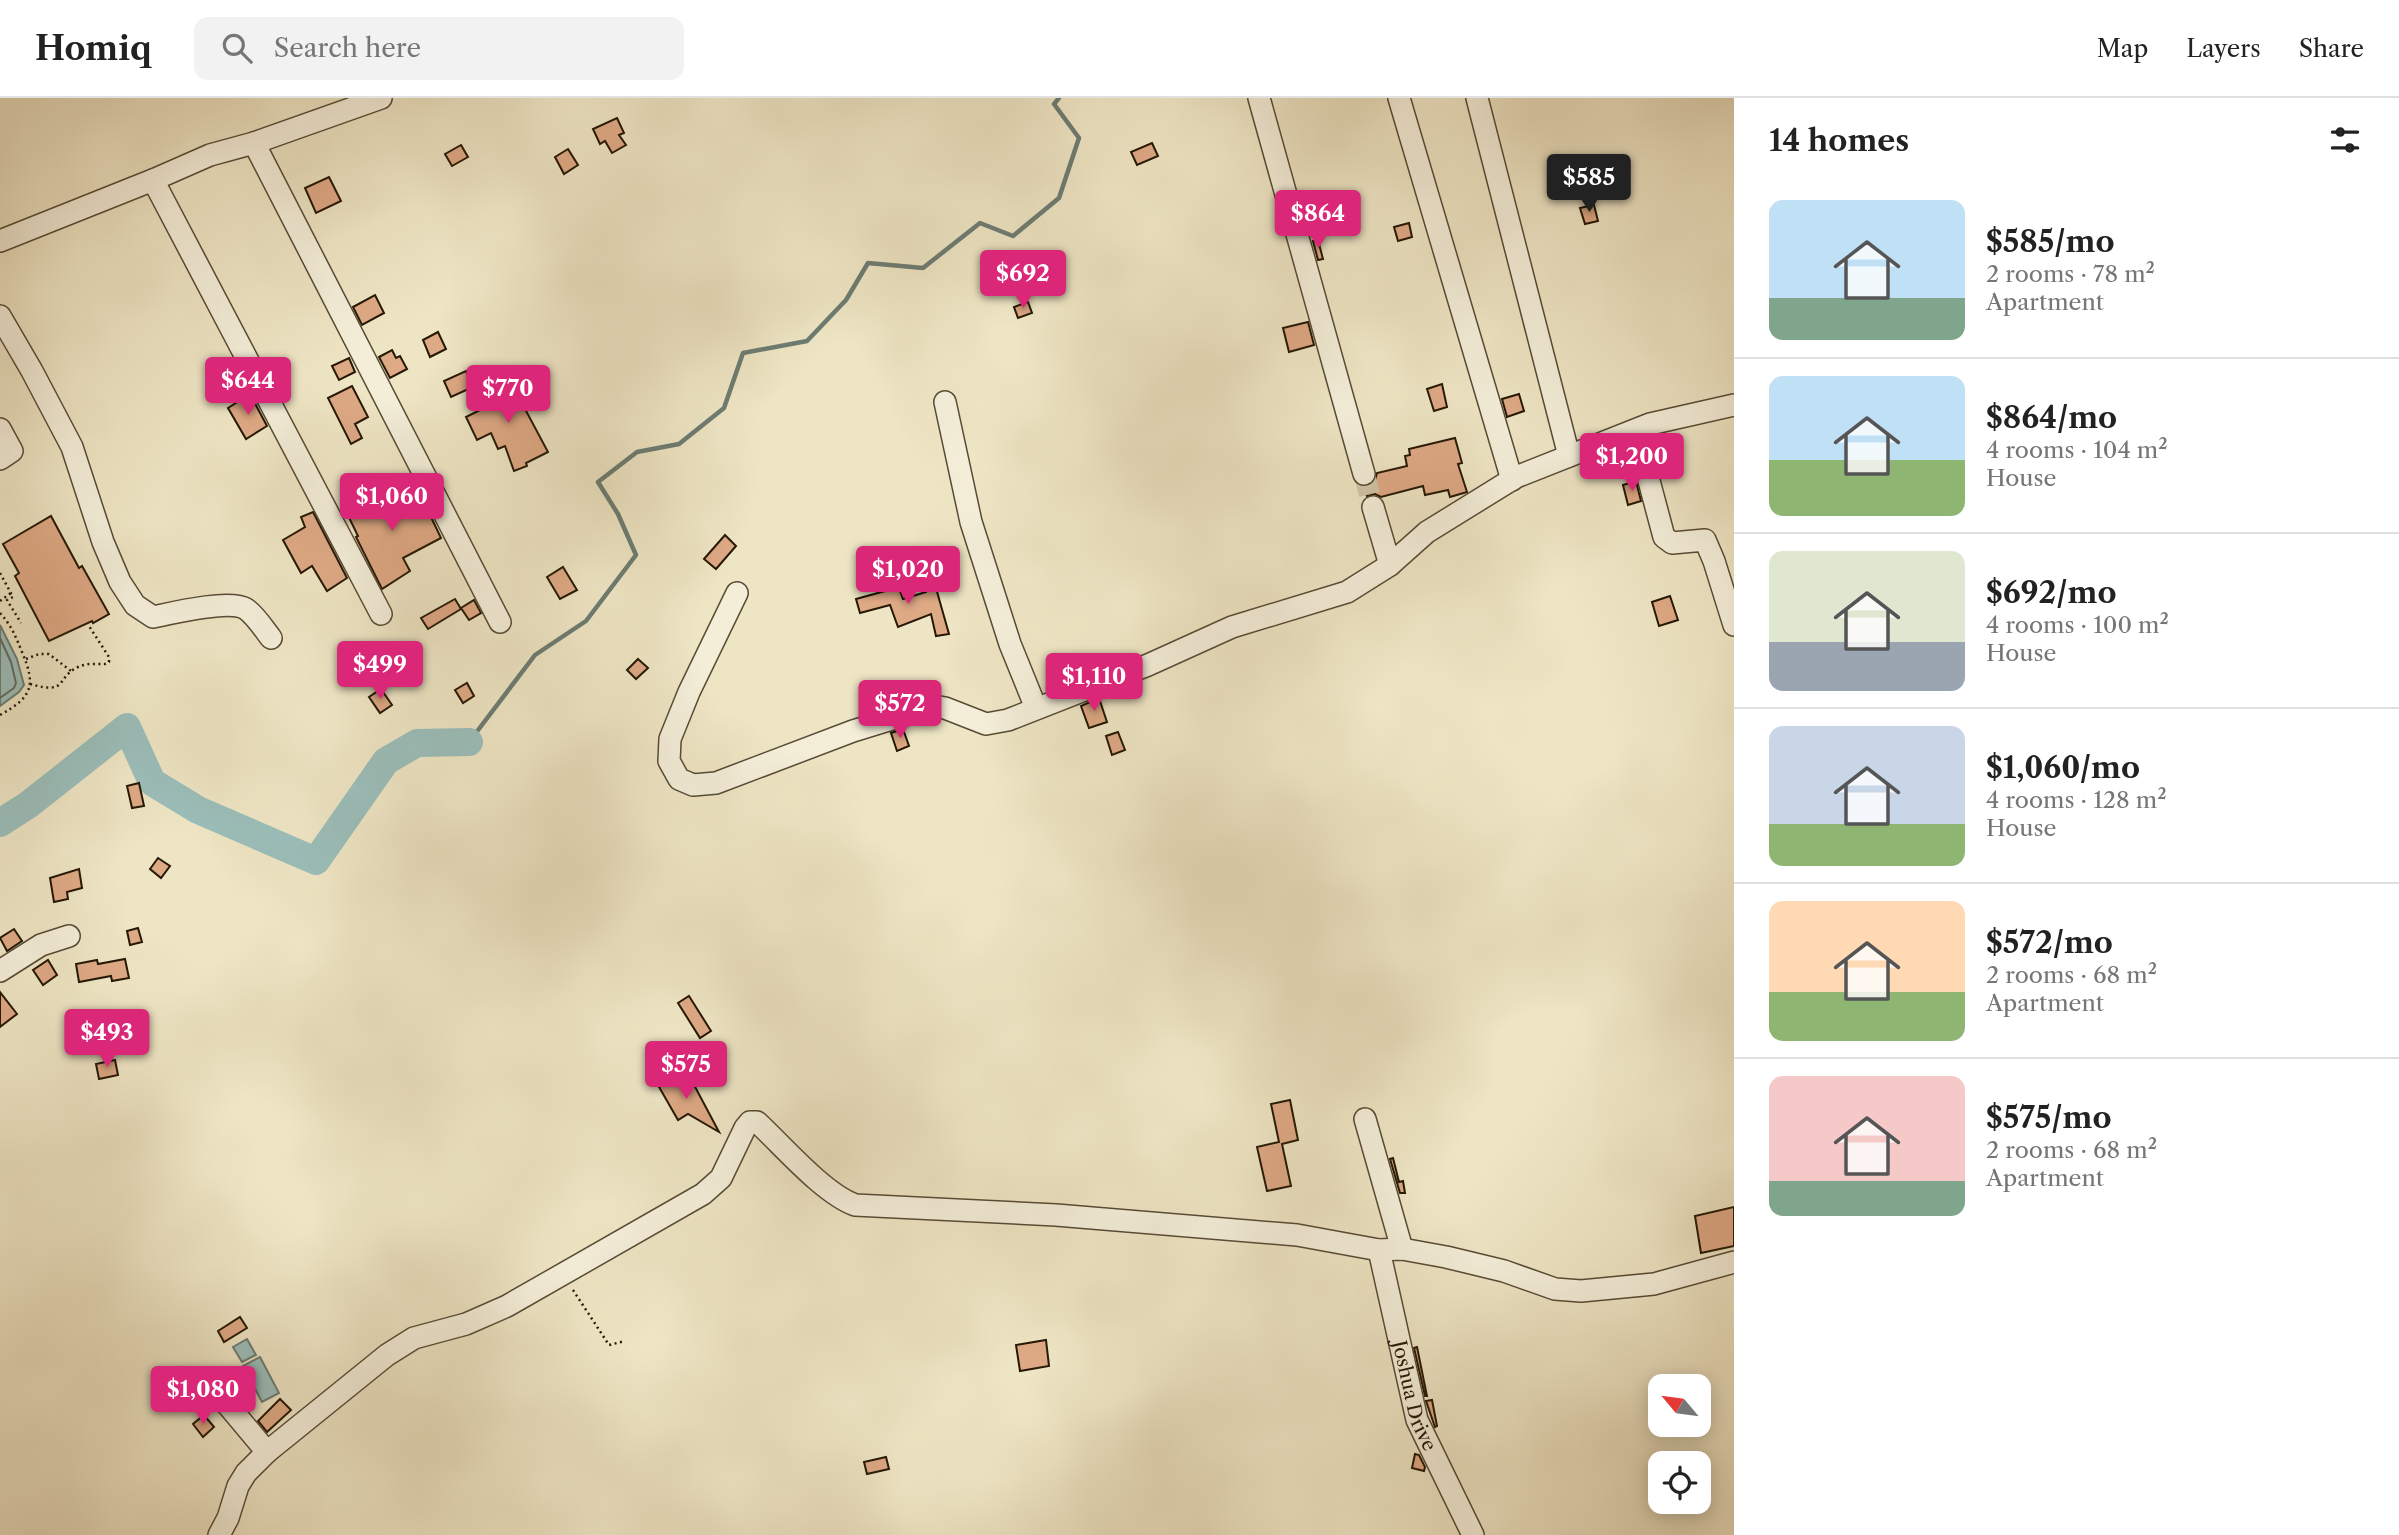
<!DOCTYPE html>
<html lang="en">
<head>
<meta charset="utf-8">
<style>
	body { margin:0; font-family:"Libre Caslon Text",serif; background:#f2f2f2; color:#222; height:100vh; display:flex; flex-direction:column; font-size:26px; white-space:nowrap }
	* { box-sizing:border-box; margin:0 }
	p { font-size:23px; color:#767676 }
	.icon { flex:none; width:38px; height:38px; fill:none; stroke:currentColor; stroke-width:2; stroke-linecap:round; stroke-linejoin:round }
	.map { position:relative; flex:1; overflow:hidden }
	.details { display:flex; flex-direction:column; background:#fff; width:665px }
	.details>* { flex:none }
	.needle { width:46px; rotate:299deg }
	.controls { position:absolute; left:1648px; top:1276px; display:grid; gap:14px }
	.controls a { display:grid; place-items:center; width:63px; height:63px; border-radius:14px; background:#fff; box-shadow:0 4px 18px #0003; font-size:35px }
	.price { position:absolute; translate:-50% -60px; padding:0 16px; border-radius:7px; background:#db2777; color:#fff; font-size:23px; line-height:46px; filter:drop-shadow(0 2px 4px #0008) }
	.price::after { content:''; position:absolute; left:50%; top:42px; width:21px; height:16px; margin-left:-10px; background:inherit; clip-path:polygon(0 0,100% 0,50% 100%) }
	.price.active { background:#222; color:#fff }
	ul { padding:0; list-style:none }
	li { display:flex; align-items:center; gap:21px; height:175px; padding:0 35px }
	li+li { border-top:2px solid #e0e0e0 }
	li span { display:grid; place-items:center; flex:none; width:196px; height:140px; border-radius:14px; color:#555 }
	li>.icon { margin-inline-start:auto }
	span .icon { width:84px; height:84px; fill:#fffc; stroke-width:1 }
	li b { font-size:30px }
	h2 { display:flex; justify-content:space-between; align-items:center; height:84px; padding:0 35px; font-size:30px }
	header { display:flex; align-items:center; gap:42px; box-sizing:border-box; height:98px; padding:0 35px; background:#fff; border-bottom:2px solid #e0e0e0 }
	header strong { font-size:33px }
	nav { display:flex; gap:38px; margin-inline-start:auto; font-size:24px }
	.search { width:490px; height:63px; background:#f2f2f2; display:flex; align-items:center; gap:18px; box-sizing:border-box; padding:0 24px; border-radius:14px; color:#767676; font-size:26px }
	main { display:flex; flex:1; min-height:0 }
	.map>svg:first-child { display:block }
	.water { fill:#9bbeba; stroke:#6c7c72; stroke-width:2 }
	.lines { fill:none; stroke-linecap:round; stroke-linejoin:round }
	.shore { stroke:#606b60; stroke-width:2 }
	.stream { stroke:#6c7c72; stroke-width:4.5 }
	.river { stroke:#9bbeba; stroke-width:28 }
	.building { fill:#dea985; stroke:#251805; stroke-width:2 }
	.minor-tunnel { stroke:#d0c6a7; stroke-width:21; stroke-dasharray:21 10; stroke-linecap:butt }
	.minor-casing { stroke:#574b35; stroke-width:24 }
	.path { stroke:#251805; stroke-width:2.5; stroke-dasharray:2 3.5; stroke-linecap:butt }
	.minor { stroke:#f4eed9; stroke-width:21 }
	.labels { text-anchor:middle; stroke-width:5; stroke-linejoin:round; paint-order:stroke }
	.street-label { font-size:19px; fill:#251805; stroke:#f4eed9 }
</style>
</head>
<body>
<header>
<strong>Homiq</strong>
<div class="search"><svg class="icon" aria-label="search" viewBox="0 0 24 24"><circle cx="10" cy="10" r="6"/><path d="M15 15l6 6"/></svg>Search here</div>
<nav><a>Map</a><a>Layers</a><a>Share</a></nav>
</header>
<main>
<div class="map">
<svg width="1734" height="1437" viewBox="0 0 1734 1437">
	<rect width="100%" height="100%" fill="#eee5c4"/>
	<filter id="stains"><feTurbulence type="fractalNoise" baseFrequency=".00286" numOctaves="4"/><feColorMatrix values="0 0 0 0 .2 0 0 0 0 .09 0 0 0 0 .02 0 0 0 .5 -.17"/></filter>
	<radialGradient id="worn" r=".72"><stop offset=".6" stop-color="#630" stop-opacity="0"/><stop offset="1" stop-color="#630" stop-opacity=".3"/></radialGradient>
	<g class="water">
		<polygon points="0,527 17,561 24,587 19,594 0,608"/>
		<polygon points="247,1241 256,1257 242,1264 233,1249"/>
		<polygon points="260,1259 279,1295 262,1304 243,1268"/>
	</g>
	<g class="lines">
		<polyline class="shore" points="0,540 11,564 16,585 14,590 0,600"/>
		<polyline class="stream" points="469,644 535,557 586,523 636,457 618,416 598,384 637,354 679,346 724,310 743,255 807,243 846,202 868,165 923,170 980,125 1013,138 1059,100 1079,40 1054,6 1059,0"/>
		<polyline class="river" points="0,725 28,707 127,629 152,684 198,712 316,763 386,663 417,645 469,644"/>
	</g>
	<g class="building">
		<polygon points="617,20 624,35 619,37 626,47 612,55 605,43 600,46 593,31"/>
		<polygon points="1152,45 1158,58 1137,67 1131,54"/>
		<polygon points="461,47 468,59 452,68 445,56"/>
		<polygon points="568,51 578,67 564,76 555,59"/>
		<polygon points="329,79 341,103 316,115 305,90"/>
		<polygon points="1594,107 1598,123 1585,126 1580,110"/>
		<polygon points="1409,125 1412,139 1398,143 1394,129"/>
		<polygon points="1318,142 1323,161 1318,162 1313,143"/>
		<polygon points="375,197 384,215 362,227 353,209"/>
		<polygon points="1028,204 1032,215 1018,220 1014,209"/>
		<polygon points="1308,224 1314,247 1289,254 1283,230"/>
		<polygon points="438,234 446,251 430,259 423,242"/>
		<polygon points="392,252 396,260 400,258 407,271 390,280 379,259"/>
		<polygon points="349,260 355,274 339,282 332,268"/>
		<polygon points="466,273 473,289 451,299 444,283"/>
		<polygon points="498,277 509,298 520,293 527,308 524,309 548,354 526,365 527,368 514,373 505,348 498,351 491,335 477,342 466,319 492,306 481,286"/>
		<polygon points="1442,286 1447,309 1434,313 1427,291"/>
		<polygon points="352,288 368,319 355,326 362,340 351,346 328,300"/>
		<polygon points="250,296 267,328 246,341 228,310"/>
		<polygon points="1519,296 1524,313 1507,319 1502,301"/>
		<polygon points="1455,340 1462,365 1458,366 1467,394 1450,399 1448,392 1425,397 1423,388 1381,399 1375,396 1367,398 1364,389 1374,385 1377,375 1407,368 1405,358 1410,357 1409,351"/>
		<polygon points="1636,383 1641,403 1628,407 1623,387"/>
		<polygon points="417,390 441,440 403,460 410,473 382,491 356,439 358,438 343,407 360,399 362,404 373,398 378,410"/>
		<polygon points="313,414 347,480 327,493 312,468 301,475 283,442 305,429 301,419"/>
		<polygon points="51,418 79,470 82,468 109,516 93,525 92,523 49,543 15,478 19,475 3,446"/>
		<polygon points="725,437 736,448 716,471 704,461"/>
		<polygon points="563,469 577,492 560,501 547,479"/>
		<polygon points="934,483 949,536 936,538 931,516 898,529 890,507 860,515 856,501 885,493 884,491 897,485 903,501 926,494 925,486"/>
		<polygon points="1670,498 1678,522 1659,528 1652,504"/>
		<polygon points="455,501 461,511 428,531 421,520"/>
		<polygon points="474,502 481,515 469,522 461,510"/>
		<polygon points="638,561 648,570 636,581 627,572"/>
		<polygon points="467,585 474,598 463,605 455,592"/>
		<polygon points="381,591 392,607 380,615 369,599"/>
		<polygon points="1099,600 1107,624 1089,630 1081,608"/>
		<polygon points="903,631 909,648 897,653 891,635"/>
		<polygon points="1118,634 1125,652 1112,657 1106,638"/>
		<polygon points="139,685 144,708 132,710 127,688"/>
		<polygon points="158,760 170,768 161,780 150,771"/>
		<polygon points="79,771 82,790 67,794 68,801 54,804 50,780"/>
		<polygon points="138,830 142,844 130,847 127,833"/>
		<polygon points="14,831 22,843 7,853 0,840"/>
		<polygon points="125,861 129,880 112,883 111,878 79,884 76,866 97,862 98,866"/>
		<polygon points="48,862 57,877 43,887 33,872"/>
		<polygon points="0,894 17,916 0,929"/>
		<polygon points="689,898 711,933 700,940 678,905"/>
		<polygon points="115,962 118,977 99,981 96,966"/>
		<polygon points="681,977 686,986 692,983 719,1034 688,1016 678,1022 659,989"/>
		<polygon points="1290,1002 1298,1042 1282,1046 1291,1088 1267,1093 1257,1049 1279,1044 1271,1006"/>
		<polygon points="1393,1060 1399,1084 1403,1083 1405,1095 1400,1095 1390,1061"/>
		<polygon points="1734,1109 1734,1148 1701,1155 1695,1118"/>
		<polygon points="240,1219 247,1230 224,1244 218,1233"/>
		<polygon points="1046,1242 1049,1268 1020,1273 1016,1247"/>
		<polygon points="1417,1249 1427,1298 1425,1298 1414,1250"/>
		<polygon points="178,1269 194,1296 184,1302 168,1275"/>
		<polygon points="280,1301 291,1312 267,1334 258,1323"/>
		<polygon points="1432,1302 1437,1328 1435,1329 1426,1303"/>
		<polygon points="204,1317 214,1329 203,1339 193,1326"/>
		<polygon points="1415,1356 1419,1357 1425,1369 1424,1373 1412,1370"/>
		<polygon points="886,1359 889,1371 867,1376 864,1364"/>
	</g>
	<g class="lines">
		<polyline class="minor-tunnel" points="1364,376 1373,409"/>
		<g class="minor-casing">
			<g id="minor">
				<polyline points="1259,0 1364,376"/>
				<polyline points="1399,0 1512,382"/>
				<polyline points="1477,0 1569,358"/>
				<polyline points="254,45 500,524"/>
				<polyline points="153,82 381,516"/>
				<polyline points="0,143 153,82 210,57 254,45 381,0"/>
				<path d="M0,218L32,273L72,349L103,444L120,484L135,507L153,519C172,515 230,501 246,511C255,517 264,531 271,540"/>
				<polyline points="945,304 971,424 1010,546 1036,610"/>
				<polyline points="0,331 12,353 0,361"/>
				<polyline points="1631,334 1648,379 1664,439 1672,445 1705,442 1714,463 1734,527"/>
				<polyline points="1373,409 1390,467"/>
				<polyline points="737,495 689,594 670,641 669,663 679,681 693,687 716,685 853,633 934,608 945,610 986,626 1008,622 1148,567 1232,529 1347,494 1390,467 1427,434 1516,379 1650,326 1734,307"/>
				<polyline points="0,873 41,847 69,838"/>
				<polyline points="1365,1021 1402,1151"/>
				<path id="s1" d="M1379,1152L1417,1322L1473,1437"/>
				<polyline points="221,1299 267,1354"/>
				<path d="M219,1437L228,1420L238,1388L246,1375L267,1354L387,1257L414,1240L466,1226L507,1208L703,1096L721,1080L745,1030L750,1024H757C784,1049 823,1095 855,1107L1056,1117L1297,1137L1379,1152L1402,1151L1446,1159L1504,1173L1555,1191L1581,1193L1654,1186L1734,1164"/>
			</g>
		</g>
		<g class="path">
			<polyline points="0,475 13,499 7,502 21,525"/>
			<polyline points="0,503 11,495"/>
			<path d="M0,515C11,527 16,539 22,554C36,587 33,599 0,617"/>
			<polyline points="26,561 39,556 49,556 71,573"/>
			<path d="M30,586C69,597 55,580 78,569C86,565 96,566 105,566L109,564V559L89,528"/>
			<polyline points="573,1192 609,1247 625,1243"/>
		</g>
		<use href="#minor" class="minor"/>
	</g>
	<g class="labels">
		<g class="street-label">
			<text dy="7" stroke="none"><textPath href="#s1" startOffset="150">Joshua Drive</textPath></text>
		</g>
	</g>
	<rect width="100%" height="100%" filter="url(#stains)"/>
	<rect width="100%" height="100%" fill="url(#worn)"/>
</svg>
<div class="controls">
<a><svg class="needle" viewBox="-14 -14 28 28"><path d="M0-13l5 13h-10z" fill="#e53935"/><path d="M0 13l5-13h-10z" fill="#767676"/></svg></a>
<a><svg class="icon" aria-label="locate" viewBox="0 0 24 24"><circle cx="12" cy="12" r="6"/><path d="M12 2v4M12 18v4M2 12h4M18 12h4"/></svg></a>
</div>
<b class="price active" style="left:1589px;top:116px">$585</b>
<b class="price" style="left:1318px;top:152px">$864</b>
<b class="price" style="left:1023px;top:212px">$692</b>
<b class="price" style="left:248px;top:319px">$644</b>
<b class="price" style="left:508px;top:327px">$770</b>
<b class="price" style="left:1632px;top:395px">$1,200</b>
<b class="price" style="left:392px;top:435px">$1,060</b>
<b class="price" style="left:908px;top:508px">$1,020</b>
<b class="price" style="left:380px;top:603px">$499</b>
<b class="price" style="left:1094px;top:615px">$1,110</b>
<b class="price" style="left:900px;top:642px">$572</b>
<b class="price" style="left:107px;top:971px">$493</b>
<b class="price" style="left:686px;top:1003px">$575</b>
<b class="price" style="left:203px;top:1328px">$1,080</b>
</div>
<section class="details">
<h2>14 homes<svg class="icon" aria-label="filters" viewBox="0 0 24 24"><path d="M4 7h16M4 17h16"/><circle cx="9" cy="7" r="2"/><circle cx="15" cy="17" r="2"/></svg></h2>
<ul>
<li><span style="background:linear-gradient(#bfe0f5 70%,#7fa58c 0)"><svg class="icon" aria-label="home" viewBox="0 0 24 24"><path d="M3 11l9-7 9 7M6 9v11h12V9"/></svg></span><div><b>$585/mo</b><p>2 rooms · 78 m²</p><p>Apartment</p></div></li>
<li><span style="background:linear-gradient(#bfe0f5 60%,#8fb573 0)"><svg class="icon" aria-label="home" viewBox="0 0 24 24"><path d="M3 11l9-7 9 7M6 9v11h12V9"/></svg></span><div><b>$864/mo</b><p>4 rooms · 104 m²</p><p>House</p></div></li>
<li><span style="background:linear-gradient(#dfe7d0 65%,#9aa5b1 0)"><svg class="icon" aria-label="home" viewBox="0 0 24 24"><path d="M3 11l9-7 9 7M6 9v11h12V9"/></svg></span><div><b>$692/mo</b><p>4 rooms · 100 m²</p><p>House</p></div></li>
<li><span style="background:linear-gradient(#c9d6e8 70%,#8fb573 0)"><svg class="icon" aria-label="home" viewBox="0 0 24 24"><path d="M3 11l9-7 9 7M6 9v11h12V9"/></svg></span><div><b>$1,060/mo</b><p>4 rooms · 128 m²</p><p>House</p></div></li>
<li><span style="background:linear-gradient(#ffd9b3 65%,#8fb573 0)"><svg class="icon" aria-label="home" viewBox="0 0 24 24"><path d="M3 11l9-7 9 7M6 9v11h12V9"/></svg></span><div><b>$572/mo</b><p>2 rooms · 68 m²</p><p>Apartment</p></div></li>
<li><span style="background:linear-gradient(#f6c9c9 75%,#7fa58c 0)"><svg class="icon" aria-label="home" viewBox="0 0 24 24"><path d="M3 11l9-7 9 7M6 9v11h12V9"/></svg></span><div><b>$575/mo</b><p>2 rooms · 68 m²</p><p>Apartment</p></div></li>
</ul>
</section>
</main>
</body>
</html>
